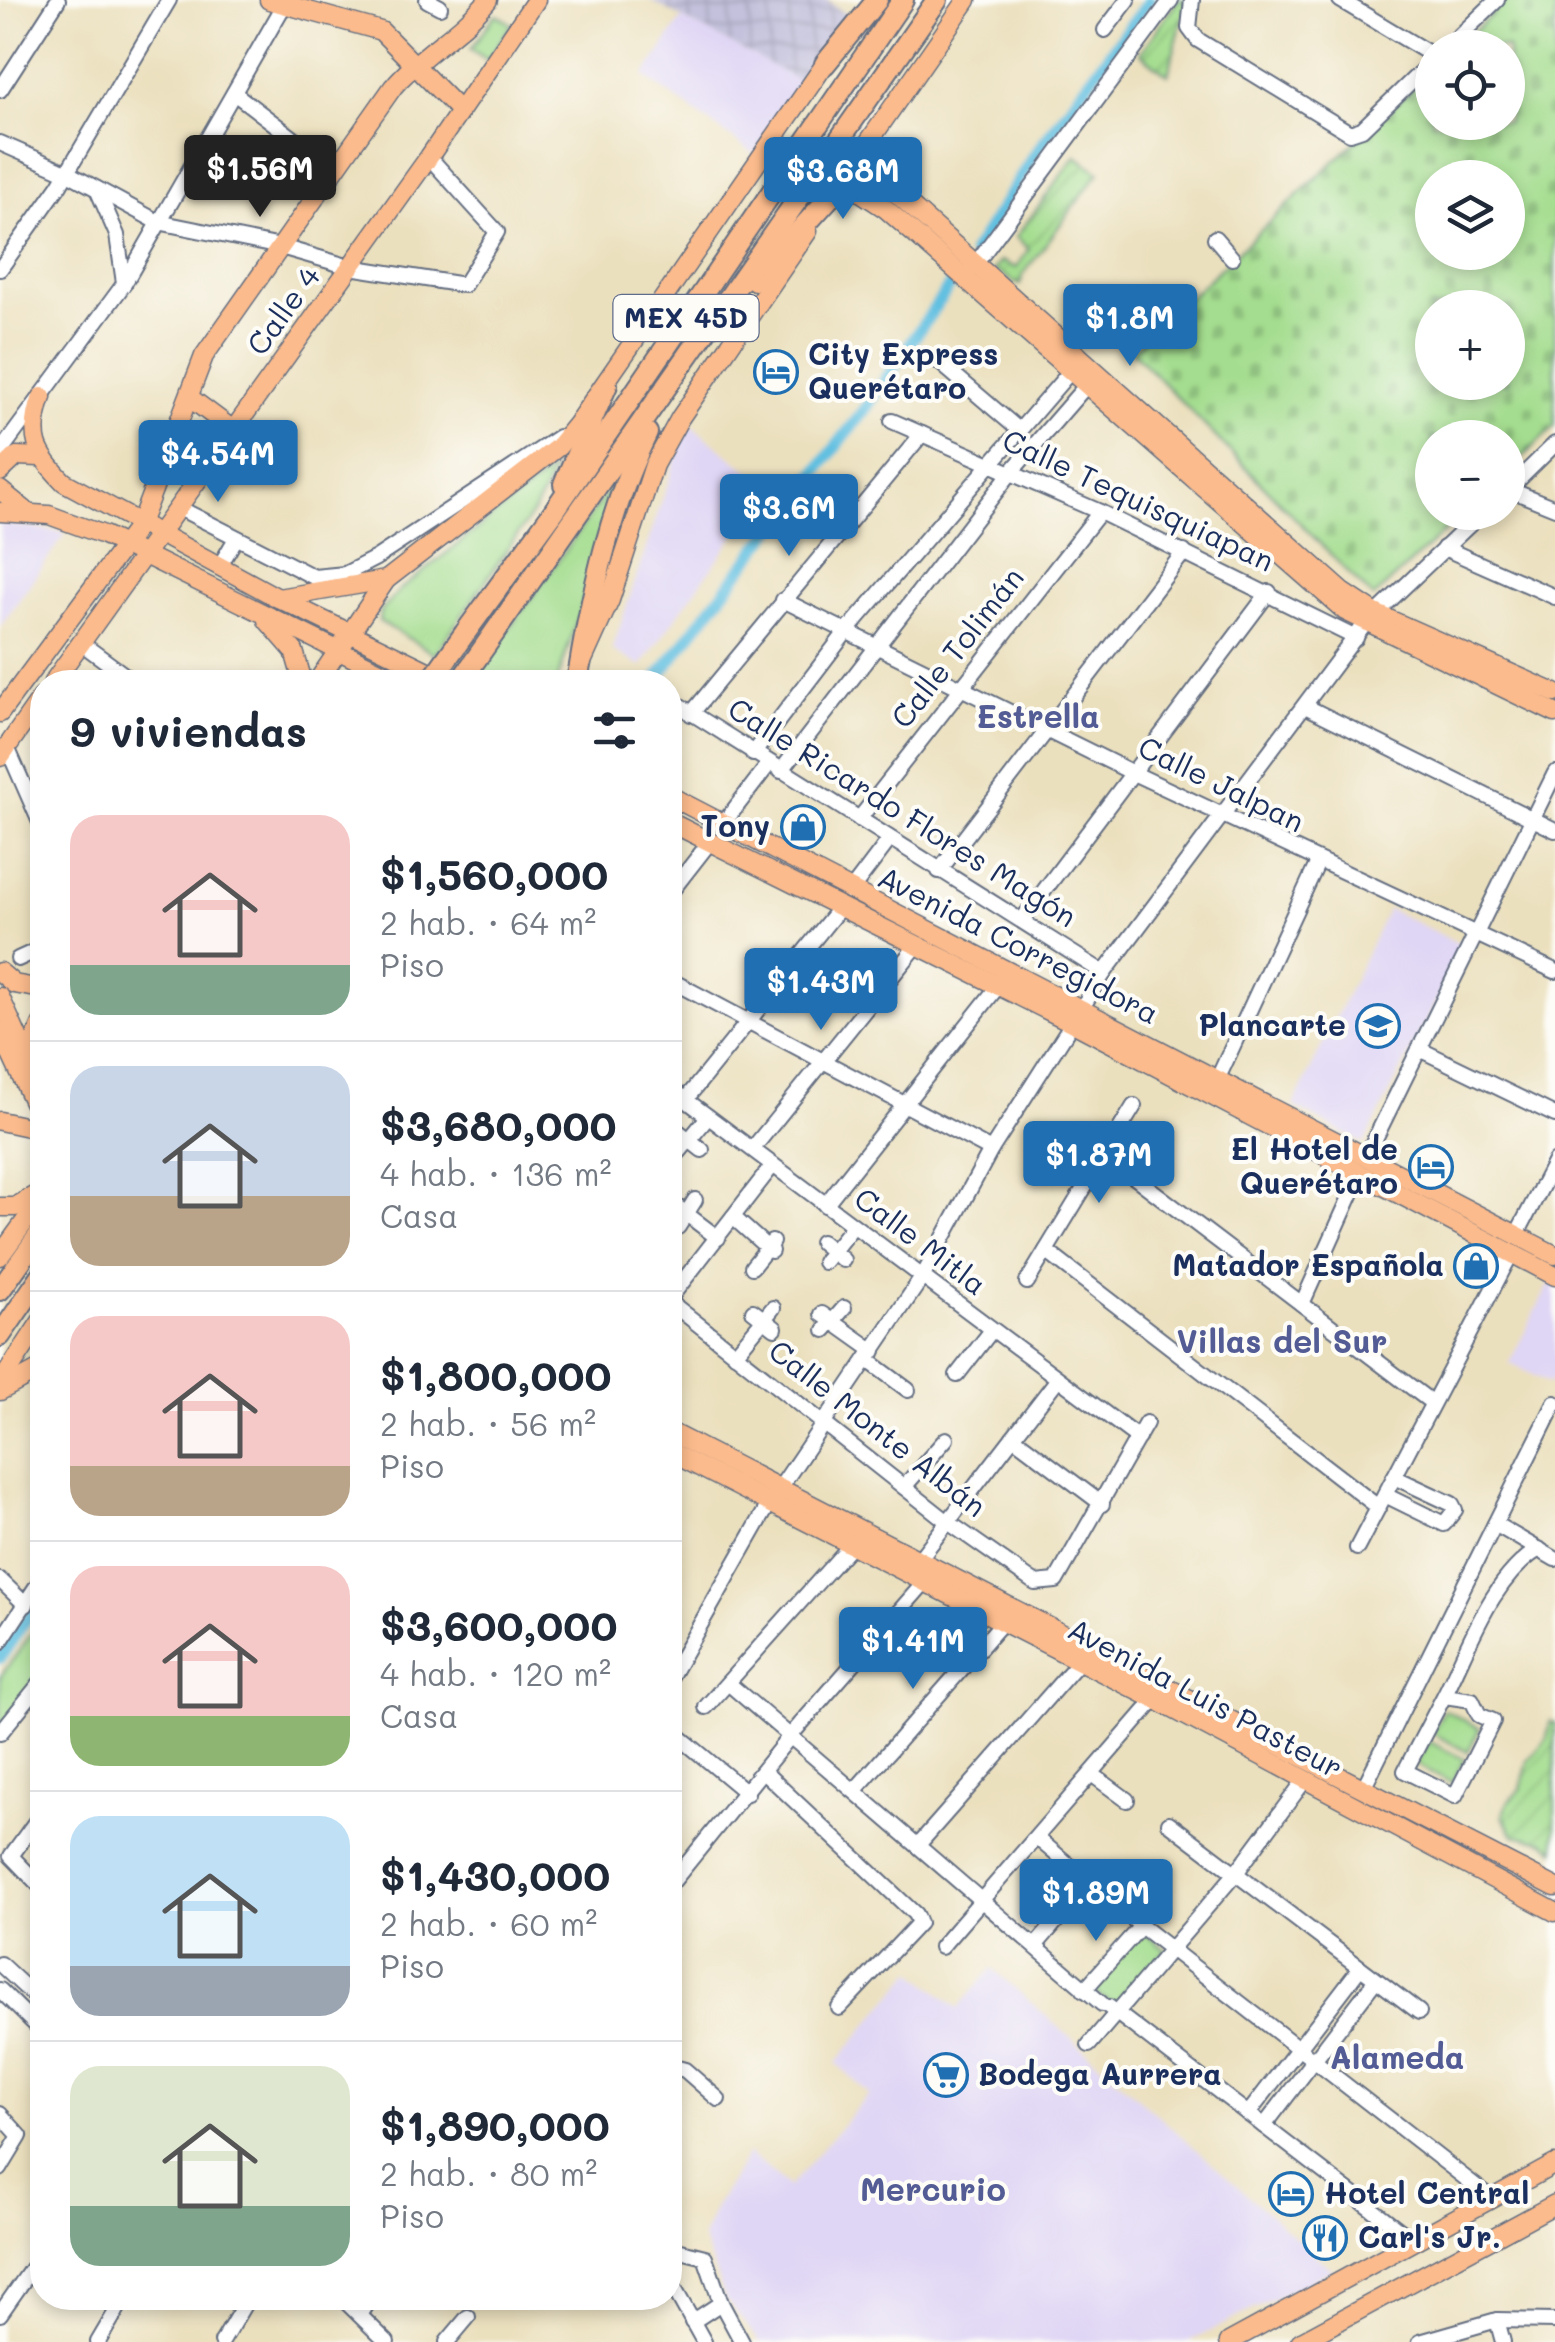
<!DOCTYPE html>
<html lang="es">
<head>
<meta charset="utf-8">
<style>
	body { margin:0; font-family:Mali,sans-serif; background:#f2f2f3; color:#1f2937; height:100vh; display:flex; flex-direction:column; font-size:38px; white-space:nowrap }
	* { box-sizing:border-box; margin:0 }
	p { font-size:32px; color:#747a83 }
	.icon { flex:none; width:55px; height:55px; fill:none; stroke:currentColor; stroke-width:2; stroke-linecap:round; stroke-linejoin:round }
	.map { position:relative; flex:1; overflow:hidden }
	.panel { position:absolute; left:30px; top:670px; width:652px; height:1640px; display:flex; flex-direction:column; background:#fff; border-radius:40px; box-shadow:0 5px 15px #0003 }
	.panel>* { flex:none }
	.fabs { position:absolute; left:1415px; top:30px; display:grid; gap:20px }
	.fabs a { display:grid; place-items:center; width:110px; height:110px; border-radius:50%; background:#fff; box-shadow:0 5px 15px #0003; font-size:50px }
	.price { position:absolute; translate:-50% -85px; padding:0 22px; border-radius:10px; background:#1f6fb2; color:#fff; font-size:32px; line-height:65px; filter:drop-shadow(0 2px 5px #0008) }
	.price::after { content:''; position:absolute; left:50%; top:60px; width:30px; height:22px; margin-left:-15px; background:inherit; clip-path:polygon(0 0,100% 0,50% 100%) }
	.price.current { background:#222; color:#fff }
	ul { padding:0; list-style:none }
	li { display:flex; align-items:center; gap:30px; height:250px; padding:0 40px }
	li+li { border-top:2px solid #e0e1e3 }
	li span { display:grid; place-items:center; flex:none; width:280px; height:200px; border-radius:30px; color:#555 }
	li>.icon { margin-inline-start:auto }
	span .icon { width:120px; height:120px; fill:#fffc; stroke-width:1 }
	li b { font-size:42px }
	h2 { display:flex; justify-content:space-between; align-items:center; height:120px; padding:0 40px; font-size:42px }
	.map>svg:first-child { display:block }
	.built { fill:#dfd5f5 }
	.industrial { fill:url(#industrial-grid) }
	.cemetery { fill:url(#cemetery-stones); stroke:#608676; stroke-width:2.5; fill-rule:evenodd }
	.park { fill:#a4dd8f; stroke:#608676; stroke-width:2.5 }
	.garden { fill:url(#garden-furrows); stroke:#608676; stroke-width:2.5 }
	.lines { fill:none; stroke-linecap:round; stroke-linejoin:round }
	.canal { stroke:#62c0e1; stroke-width:12 }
	.minor-casing { stroke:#646d80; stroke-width:18 }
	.major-casing { stroke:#646d80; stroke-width:21 }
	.highway-casing { stroke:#646d80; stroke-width:24 }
	.minor { stroke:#fff; stroke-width:14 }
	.major { stroke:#fbbb8c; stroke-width:18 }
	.highway { stroke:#fbbb8c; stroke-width:20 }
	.highway-bridge-casing { stroke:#646d80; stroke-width:24; stroke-linecap:butt }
	.highway-bridge { stroke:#fbbb8c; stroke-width:20 }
	.labels { text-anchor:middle; stroke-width:8; stroke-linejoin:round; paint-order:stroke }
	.shield { fill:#fdfcf7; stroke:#5f6c8c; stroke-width:2.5 }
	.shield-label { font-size:28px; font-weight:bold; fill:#1b2f5e }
	.street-label { font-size:30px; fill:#1b2f5e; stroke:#fdfcf7 }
	.poi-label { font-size:30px; font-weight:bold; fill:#1b2f5e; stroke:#fdfcf7; text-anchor:start }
	.neighbourhood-label { font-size:32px; font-weight:bold; fill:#535c94; stroke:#fdfcf7 }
</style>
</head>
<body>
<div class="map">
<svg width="1555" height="2342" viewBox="0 0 1555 2342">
	<defs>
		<pattern id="industrial-grid" width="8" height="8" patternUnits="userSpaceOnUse" patternTransform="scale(2.5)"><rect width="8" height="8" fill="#c3c1db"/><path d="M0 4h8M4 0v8" fill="none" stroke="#a7a6be"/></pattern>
		<pattern id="cemetery-stones" width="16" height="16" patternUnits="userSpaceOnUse" patternTransform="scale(2.5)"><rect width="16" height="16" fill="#a4dd8f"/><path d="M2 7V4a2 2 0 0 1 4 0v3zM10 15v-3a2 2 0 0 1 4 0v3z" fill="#8dbe7e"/></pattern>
		<pattern id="garden-furrows" width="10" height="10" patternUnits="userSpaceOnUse" patternTransform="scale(2.5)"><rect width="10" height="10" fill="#a4dd8f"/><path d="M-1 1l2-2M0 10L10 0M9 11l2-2" fill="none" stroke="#8dbe7e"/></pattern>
	</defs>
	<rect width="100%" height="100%" fill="#fdfcf7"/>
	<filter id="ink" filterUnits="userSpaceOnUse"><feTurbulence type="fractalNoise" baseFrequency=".01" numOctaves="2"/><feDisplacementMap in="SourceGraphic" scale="20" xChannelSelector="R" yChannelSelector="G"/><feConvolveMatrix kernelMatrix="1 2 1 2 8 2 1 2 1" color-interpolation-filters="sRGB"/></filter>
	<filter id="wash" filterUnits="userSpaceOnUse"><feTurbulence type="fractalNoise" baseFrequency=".0048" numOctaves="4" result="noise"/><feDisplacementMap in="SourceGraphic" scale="40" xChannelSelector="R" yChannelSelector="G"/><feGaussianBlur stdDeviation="2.25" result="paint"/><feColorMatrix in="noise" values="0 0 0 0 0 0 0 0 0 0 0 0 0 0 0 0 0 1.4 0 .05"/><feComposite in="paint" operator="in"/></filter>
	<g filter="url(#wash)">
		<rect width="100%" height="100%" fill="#ebe0be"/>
		<g class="built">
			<polygon points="682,18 804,83 754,154 644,76"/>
			<polygon points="688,423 770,487 641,666 612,650"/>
			<polygon points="0,523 66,533 0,627"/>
			<polygon points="1388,909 1464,946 1364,1144 1293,1106"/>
			<polygon points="1551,1281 1555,1283 1555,1373 1550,1384 1509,1363"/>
			<polygon points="992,1968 1332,2270 1188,2342 760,2342 726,2300 702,2238 715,2207 748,2153 789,2187 869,2094 836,2063 913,1971 958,2008"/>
		</g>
		<polygon class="industrial" points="649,0 827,0 850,17 804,83"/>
		<path class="cemetery" d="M1507,0H1555V426L1508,471V438H1432V512L1464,513L1373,598L1132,351L1432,70V122H1508V48L1457,47ZM1432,178H1508V252H1432ZM1432,308H1508V382H1432Z"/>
		<g class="park">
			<polygon points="496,14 512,24 487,60 471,49"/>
			<polygon points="627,464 557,682 482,682 474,678"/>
			<polygon points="554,468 536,508 435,654 379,621 380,612 400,590"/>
			<polygon points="42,1619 42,1674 0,1728 0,1677"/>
			<polygon points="1444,1710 1480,1728 1468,1752 1432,1733"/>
			<polygon points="1428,1741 1464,1759 1452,1783 1416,1764"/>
			<polygon points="1141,1930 1166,1950 1116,2006 1088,1989"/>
		</g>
		<g class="garden">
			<polygon points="1178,0 1187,0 1168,75 1140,53"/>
			<polygon points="1076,156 1099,172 1023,275 1020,285 994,270 1001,261 1016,268 1029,249 1016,237"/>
			<polygon points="1550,1721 1555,1723 1555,1851 1544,1841 1514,1835 1503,1816 1508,1802 1521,1789 1528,1761 1547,1739"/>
		</g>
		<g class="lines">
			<g class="canal">
				<polyline points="973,253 1035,154 1149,0"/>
				<polyline points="654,682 866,408 955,278"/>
				<polyline points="0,1658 42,1596"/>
			</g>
		</g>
	</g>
	<g filter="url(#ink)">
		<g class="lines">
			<g class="minor-casing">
				<g id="minor">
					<polyline points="427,0 440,7"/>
					<polyline points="1192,0 1189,28 1198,40 1350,133 1362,129 1432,61"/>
					<polyline points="1340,0 1432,55"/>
					<polyline points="1105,30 1128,0"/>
					<polyline points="1447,48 1497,0"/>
					<polyline points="0,90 58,0"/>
					<polyline points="234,93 335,170"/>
					<polyline points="0,143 66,172 158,222 281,247 350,267 464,285 497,232 429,157"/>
					<polyline points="97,189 117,235 124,283"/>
					<polyline points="1215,238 1232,258"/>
					<polyline points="0,269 59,186 169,0"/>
					<polyline points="971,270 1171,0"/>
					<polyline points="938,361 1019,430"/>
					<polyline points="892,421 1100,512 1356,638"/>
					<polyline points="0,452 124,284 287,0"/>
					<polyline points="1508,489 1555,508"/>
					<polyline points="1508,490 1555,444"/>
					<polyline points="179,508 314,577 345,574 376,558 559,437"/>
					<polyline points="1444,548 1555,597"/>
					<polyline points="219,567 235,540"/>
					<polyline points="783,600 1133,773 1555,971"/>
					<polyline points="81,643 134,682"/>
					<polyline points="671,700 1104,973"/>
					<polyline points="1307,707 1555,830"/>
					<polyline points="691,714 922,434"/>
					<polyline points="7,747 42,827"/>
					<polyline points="753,754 846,632 1075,366"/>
					<polyline points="781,771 1012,471 1091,380"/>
					<polyline points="859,819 1100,512"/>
					<polyline points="723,824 769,764"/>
					<polyline points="939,871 1184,552"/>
					<polyline points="850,892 890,839"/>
					<polyline points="670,893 709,843"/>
					<polyline points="1022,920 1269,592"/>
					<polyline points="18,959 42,948"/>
					<polyline points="670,980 991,1150"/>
					<polyline points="1421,1050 1555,1115"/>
					<polyline points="1218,1078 1318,862"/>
					<polyline points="670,1088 1138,1438"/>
					<polyline points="686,1099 841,906"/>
					<polyline points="679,1132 702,1150"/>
					<polyline points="754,1147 918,944"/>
					<polyline points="679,1152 708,1117"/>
					<polyline points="1104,1154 1431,1402"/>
					<polyline points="1367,1155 1555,773"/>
					<polyline points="672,1203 718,1238"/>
					<polyline points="825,1205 999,985"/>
					<polyline points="733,1217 771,1251"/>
					<polyline points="678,1227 695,1200"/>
					<polyline points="1517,1234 1555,1161"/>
					<polyline points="821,1242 843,1260"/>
					<polyline points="1046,1251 1378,1507"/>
					<polyline points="824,1262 853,1226"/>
					<polyline points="752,1267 772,1242"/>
					<polyline points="1027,1282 1134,1106"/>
					<polyline points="670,1298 773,1165"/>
					<polyline points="670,1302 948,1522 1035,1583 1056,1581 1146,1423"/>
					<polyline points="1302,1304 1360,1175"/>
					<polyline points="753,1311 775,1328"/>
					<polyline points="822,1314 874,1351"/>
					<polyline points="825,1330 844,1308"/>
					<polyline points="735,1354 773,1308"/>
					<polyline points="869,1361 908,1390"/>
					<polyline points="957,1375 992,1330"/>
					<polyline points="1013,1437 1102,1504"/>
					<polyline points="904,1487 946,1439"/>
					<polyline points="1385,1495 1444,1524 1455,1510 1452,1504 1394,1477"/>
					<polyline points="1495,1524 1555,1559"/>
					<polyline points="1357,1548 1511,1254"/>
					<polyline points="920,1558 1057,1380"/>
					<polyline points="0,1580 26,1605"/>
					<polyline points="0,1642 42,1578"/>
					<polyline points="670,1678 769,1504 923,1276 991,1150 1104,973 1365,624 1483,512"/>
					<polyline points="728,1683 1102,2004"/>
					<path d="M1444,1696L1405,1771L1455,1796L1493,1721L1479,1715L1472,1700L1444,1696C1469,1647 1491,1578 1539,1549"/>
					<polyline points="706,1707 851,1545"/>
					<polyline points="670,1729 747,1793"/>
					<polyline points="0,1733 42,1681"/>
					<polyline points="763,1771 915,1914 919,1923 839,2008"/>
					<polyline points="1093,1775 1127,1800"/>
					<polyline points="856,1789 1002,1623"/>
					<polyline points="1363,1789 1555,1403"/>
					<polyline points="42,1813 11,1856 42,1888"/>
					<polyline points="1169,1823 1419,2012"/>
					<polyline points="1037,1838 1141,1926 1491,2198"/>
					<polyline points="918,1845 1078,1663"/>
					<polyline points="670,1885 791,1735 924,1583"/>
					<polyline points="1036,1945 1089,1883"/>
					<polyline points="941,1947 1159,1695"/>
					<polyline points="0,1964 42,2003"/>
					<polyline points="0,1990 42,2031"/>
					<polyline points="1084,1990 1141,1926"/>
					<polyline points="1109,2007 1411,2239"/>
					<polyline points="1089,2045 1236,1873 1304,1781"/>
					<polyline points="670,2066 685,2070 718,2099"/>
					<polyline points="0,2114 20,2136 0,2169"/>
					<polyline points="1248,2114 1360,1968"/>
					<polyline points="1264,2126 1375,1981"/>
					<polyline points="670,2264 681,2251 705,2257 721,2303 742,2342"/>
					<polyline points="670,2281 704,2342"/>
					<polyline points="342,2298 387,2342"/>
					<polyline points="0,2314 42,2254"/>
					<polyline points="360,2315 371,2298"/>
					<polyline points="1497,2320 1503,2342"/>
					<polyline points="692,2322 721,2303"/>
					<polyline points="98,2342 124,2298"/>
					<polyline points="222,2342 248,2298"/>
					<polyline points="447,2342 468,2317"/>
					<polyline points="1420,2342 1497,2320 1555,2321"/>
				</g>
			</g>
			<g class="major-casing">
				<g id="major">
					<polyline points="269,0 381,31 460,111"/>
					<polyline points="863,147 887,185 1343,592 1375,613 1555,693"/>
					<polyline points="842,180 886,209 1345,611 1555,713"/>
					<polyline points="836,189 967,0"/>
					<path d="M42,397C28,438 36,453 64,482L278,598L450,682"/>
					<polyline points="190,398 233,430"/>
					<polyline points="0,472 17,456 39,457"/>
					<polyline points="0,490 25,510"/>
					<polyline points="0,512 49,515 104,535 402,682"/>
					<polyline points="278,598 386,580"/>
					<polyline points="267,620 294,651 303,682"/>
					<polyline points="53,682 429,157 536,0"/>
					<polyline points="317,682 386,580 558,447 576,425 832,54"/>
					<polyline points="573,682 610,600 654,465 680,418 808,231"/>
					<path d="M0,713L140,524L204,356L393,87C421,54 460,34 488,0"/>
					<polyline points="0,757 42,697"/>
					<polyline points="670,796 1555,1255"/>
					<polyline points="670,822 1071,1022 1555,1276"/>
					<polyline points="0,972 14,984 42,989"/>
					<polyline points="0,997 42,1091"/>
					<polyline points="0,1031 42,1121"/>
					<polyline points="33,1067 35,1040 42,1024"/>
					<polyline points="0,1121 42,1130"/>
					<polyline points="0,1207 15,1207 42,1191"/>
					<polyline points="0,1256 42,1198"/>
					<polyline points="0,1384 42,1320"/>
					<polyline points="0,1391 42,1368"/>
					<polyline points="670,1432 1555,1887"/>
					<polyline points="670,1452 1158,1701 1555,1912"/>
					<polyline points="1229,2342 1555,2164"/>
					<polyline points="1300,2342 1555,2204"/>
				</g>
			</g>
			<g class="highway-casing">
				<g id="highway">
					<polyline points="825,64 877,0"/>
					<polyline points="755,280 833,194"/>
					<polyline points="564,484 607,385"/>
					<polyline points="465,633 554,511 903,0"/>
					<path d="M579,671C592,592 611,505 647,433"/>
					<polyline points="460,682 937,0"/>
					<polyline points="0,1290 42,1231"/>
					<polyline points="0,1336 42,1275"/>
				</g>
			</g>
			<use href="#minor" class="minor"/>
			<use href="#major" class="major"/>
			<use href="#highway" class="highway"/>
			<g class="highway-bridge-casing">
				<polyline id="highway-bridge" points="430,682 465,633"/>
			</g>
			<use href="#highway-bridge" class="highway-bridge"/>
		</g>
	</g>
	<defs>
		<g id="hotel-ring" transform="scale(2.25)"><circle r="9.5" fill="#fdfcf7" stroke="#1f6fb2" stroke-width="1.5"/><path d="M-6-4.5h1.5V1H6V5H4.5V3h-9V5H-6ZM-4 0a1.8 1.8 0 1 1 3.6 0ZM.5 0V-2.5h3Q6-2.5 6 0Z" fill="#1f6fb2"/></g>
		<g id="shop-ring" transform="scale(2.25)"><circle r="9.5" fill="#fdfcf7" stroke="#1f6fb2" stroke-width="1.5"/><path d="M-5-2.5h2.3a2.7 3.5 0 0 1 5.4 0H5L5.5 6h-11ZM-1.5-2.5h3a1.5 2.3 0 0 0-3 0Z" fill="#1f6fb2"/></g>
		<g id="school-ring" transform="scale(2.25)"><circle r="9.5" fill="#fdfcf7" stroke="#1f6fb2" stroke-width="1.5"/><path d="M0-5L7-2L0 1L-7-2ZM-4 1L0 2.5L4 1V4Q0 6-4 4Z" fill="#1f6fb2"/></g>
		<g id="supermarket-ring" transform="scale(2.25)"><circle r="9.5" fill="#fdfcf7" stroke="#1f6fb2" stroke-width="1.5"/><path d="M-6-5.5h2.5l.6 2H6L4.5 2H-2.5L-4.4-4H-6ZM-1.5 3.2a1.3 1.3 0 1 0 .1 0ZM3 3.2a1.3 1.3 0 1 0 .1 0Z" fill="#1f6fb2"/></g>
		<g id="restaurant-ring" transform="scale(2.25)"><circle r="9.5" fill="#fdfcf7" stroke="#1f6fb2" stroke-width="1.5"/><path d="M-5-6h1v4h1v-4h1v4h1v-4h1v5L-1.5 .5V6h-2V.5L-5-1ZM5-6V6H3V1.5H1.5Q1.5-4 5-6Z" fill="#1f6fb2"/></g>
	</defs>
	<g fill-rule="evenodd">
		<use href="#hotel-ring" x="776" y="372"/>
		<use href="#shop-ring" x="803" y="827"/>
		<use href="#school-ring" x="1378" y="1026"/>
		<use href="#hotel-ring" x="1431" y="1167"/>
		<use href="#shop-ring" x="1476" y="1266"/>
		<use href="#supermarket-ring" x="946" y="2075"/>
		<use href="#hotel-ring" x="1291" y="2194"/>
		<use href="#restaurant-ring" x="1325" y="2238"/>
	</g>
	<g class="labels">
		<rect class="shield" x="613.5" y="295" width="145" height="46" rx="8"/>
		<g class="shield-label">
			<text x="686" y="328">MEX 45D</text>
		</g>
		<g class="street-label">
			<text transform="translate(284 311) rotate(-54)" y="10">Calle 4</text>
			<text transform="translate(1138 501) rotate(25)" y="10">Calle Tequisquiapan</text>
			<text transform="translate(958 648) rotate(-52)" y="10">Calle Tolimán</text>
			<text transform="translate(1221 785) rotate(26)" y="10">Calle Jalpan</text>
			<text transform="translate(902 813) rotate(32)" y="10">Calle Ricardo Flores Magón</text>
			<text transform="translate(1018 946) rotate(27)" y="10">Avenida Corregidora</text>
			<text transform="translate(920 1242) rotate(37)" y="10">Calle Mitla</text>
			<text transform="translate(877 1429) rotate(38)" y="10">Calle Monte Albán</text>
			<text transform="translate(1205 1699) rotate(28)" y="10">Avenida Luis Pasteur</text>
		</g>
		<g class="poi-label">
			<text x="808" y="365">City Express<tspan x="808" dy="34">Querétaro</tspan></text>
			<text x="770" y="837" text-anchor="end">Tony</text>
			<text x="1346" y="1036" text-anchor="end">Plancarte</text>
			<text x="1398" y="1160" text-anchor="end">El Hotel de<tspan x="1398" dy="34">Querétaro</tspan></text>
			<text x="1444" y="1276" text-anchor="end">Matador Española</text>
			<text x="978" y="2085">Bodega Aurrera</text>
			<text x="1324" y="2204">Hotel Central</text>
			<text x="1358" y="2248">Carl's Jr.</text>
		</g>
		<g class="neighbourhood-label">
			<text x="1038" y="728">Estrella</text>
			<text x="1282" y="1353">Villas del Sur</text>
			<text x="1397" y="2069">Alameda</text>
			<text x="933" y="2201">Mercurio</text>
		</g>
	</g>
</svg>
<div class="fabs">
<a><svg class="icon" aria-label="locate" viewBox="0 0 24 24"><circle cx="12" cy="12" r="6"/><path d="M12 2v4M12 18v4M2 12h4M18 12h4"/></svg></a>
<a><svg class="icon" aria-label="layers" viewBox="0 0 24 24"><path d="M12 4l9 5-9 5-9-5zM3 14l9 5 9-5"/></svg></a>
<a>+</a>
<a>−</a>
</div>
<b class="price current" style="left:260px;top:220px">$1.56M</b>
<b class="price" style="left:843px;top:222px">$3.68M</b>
<b class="price" style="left:1130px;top:369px">$1.8M</b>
<b class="price" style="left:218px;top:505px">$4.54M</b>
<b class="price" style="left:789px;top:559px">$3.6M</b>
<b class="price" style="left:821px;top:1033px">$1.43M</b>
<b class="price" style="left:1099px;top:1206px">$1.87M</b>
<b class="price" style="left:913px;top:1692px">$1.41M</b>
<b class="price" style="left:1096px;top:1944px">$1.89M</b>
<section class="panel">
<h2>9 viviendas<svg class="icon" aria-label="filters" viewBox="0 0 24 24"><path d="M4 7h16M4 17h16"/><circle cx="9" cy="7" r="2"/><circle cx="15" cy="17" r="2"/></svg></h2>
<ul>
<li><span style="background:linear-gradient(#f6c9c9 75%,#7fa58c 0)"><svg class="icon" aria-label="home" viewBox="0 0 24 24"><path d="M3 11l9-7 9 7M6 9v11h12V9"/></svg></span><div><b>$1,560,000</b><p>2 hab. · 64 m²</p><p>Piso</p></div></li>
<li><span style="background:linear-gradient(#c9d6e8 65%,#b9a48a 0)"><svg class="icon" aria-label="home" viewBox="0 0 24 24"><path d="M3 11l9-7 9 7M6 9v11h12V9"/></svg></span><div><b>$3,680,000</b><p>4 hab. · 136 m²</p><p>Casa</p></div></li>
<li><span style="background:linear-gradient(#f6c9c9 75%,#b9a48a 0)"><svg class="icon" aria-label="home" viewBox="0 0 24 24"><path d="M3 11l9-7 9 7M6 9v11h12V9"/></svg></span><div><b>$1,800,000</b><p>2 hab. · 56 m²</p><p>Piso</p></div></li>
<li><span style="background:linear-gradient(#f6c9c9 75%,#8fb573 0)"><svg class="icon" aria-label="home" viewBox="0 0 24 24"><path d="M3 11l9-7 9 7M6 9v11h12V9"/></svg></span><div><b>$3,600,000</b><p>4 hab. · 120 m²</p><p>Casa</p></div></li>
<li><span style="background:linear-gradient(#bfe0f5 75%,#9aa5b1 0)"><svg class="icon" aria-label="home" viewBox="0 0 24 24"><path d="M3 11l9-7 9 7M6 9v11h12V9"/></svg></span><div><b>$1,430,000</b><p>2 hab. · 60 m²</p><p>Piso</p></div></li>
<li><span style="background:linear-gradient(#dfe7d0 70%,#7fa58c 0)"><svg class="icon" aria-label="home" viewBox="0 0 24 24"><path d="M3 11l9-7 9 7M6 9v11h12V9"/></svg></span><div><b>$1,890,000</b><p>2 hab. · 80 m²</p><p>Piso</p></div></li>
</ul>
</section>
</div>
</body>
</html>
